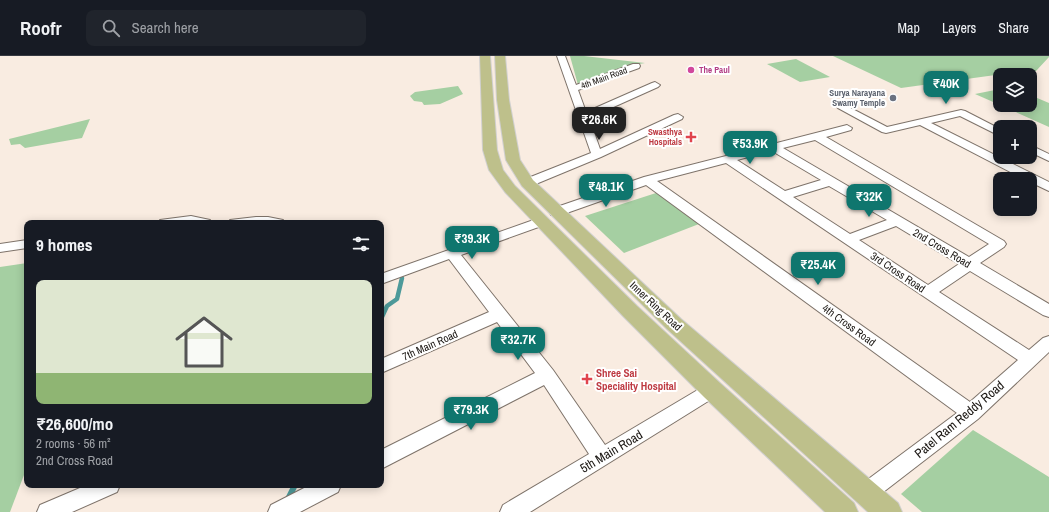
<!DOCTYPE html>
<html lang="en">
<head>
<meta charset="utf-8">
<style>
	body { margin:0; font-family:"Archivo Narrow",sans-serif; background:#20242c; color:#f1f3f6; height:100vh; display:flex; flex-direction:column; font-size:15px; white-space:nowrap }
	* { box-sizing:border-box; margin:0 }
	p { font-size:13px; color:#9ea1a6 }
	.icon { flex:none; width:22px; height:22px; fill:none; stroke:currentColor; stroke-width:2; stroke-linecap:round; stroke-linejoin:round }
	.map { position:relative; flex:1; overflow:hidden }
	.panel { position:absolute; left:24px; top:164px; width:360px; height:268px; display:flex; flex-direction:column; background:#171b24; border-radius:8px; box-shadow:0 2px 10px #0003 }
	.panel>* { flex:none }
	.buttons { position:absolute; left:993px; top:12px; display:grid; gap:8px }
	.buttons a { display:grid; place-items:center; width:44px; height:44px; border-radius:8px; background:#171b24; box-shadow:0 2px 10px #0003; font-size:20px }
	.price { position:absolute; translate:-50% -34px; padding:0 9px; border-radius:8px; background:#0f766e; color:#fff; font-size:13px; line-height:26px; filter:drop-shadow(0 1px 2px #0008) }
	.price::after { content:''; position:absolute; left:50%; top:24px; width:12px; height:9px; margin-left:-6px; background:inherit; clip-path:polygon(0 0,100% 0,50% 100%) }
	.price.selected { background:#222; color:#fff }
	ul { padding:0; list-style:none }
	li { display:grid; align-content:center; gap:8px; height:212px; padding:0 12px }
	li span { display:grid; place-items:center; height:124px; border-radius:8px; color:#555 }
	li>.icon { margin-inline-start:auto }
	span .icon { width:72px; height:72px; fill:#fffc; stroke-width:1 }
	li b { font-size:17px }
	h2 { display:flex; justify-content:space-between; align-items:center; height:48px; padding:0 12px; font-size:17px }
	header { display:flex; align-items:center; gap:24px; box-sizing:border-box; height:56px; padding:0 20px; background:#171b24; border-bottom:1px solid #363941 }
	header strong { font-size:19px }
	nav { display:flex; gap:22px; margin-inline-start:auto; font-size:14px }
	.search { width:280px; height:36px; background:#20242c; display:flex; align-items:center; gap:10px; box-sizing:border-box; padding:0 14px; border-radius:8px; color:#9ea1a6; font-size:15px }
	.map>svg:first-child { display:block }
	.green { fill:#a5cfa2 }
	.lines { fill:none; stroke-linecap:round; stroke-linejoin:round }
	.stream-far1 { stroke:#4e9a9a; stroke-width:4.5 }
	.stream { stroke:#4e9a9a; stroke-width:6 }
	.minor-casing { stroke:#7e736a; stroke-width:2 }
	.major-casing { stroke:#d1d0d0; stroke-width:2 }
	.minor { fill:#fff; fill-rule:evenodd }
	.major { fill:#bec08b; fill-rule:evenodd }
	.hotel-dot { fill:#d1479c; stroke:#fff; stroke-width:1.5 }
	.worship-dot { fill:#6b7280; stroke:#fff; stroke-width:1.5 }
	.health-dot { fill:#e0444e; stroke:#fff; stroke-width:1.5 }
	.labels { text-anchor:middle; stroke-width:4; stroke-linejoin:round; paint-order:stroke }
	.far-hotel-label { font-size:9px; font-weight:bold; fill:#b23c85; stroke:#fff; text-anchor:start }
	.far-street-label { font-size:9px; fill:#1a1612; stroke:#fff }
	.far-worship-label { font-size:9px; font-weight:bold; fill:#5b616d; stroke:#fff; text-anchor:end }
	.far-health-label { font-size:9px; font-weight:bold; fill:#be3a42; stroke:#fff; text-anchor:end }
	.street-label { font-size:11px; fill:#1a1612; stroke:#fff }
	.health-label { font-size:11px; font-weight:bold; fill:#be3a42; stroke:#fff; text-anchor:start }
	.near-street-label { font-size:13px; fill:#1a1612; stroke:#fff }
</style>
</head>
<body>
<header>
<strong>Roofr</strong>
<div class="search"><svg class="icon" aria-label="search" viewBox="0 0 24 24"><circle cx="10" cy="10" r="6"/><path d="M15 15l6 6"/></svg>Search here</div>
<nav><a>Map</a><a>Layers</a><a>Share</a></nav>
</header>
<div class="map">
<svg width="1049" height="456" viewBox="0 0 1049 456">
	<rect width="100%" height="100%" fill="#f9ece1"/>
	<g class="green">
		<polygon points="570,0 584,0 645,7 634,9 578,29"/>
		<polygon points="833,0 1049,0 1049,1 1036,15 1010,17 901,32"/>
		<polygon points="796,3 830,21 800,26 767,8"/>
		<polygon points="458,30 463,38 440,48 424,49 422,46 414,45 410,40 415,36"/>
		<polygon points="1000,33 1000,49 975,38"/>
		<polygon points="1030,39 1049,47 1049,71 1000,49 1030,49"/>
		<polygon points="90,63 82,82 25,92 20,88 11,89 9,83"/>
		<polygon points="656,137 699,168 624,197 585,160"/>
		<polygon points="27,207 27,411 10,456 0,456 0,211"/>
		<polygon points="973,374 1049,421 1049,456 922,456 901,438"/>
	</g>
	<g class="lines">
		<polyline class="stream-far1" points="381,263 387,250 397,243 402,222"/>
		<polyline class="stream" points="288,443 295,429"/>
		<g class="minor-casing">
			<g id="minor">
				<polygon points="557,0 565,0 576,29 633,8 639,8 640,10 639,12 578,34 586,56 652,27 655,26 660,29 658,31 589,62 600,93 674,59 678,58 683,61 682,63 601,101 531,130 523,130 521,127 523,124 591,97"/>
				<polygon points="841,47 887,71 961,54 965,55 1000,73 1000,80 960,60 931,67 1049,126 1049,135 1030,126 1030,123 1024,123 920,69 886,77 882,76 838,52 836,50"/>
				<path d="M847,69L852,72L851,74L826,81L1004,185L1006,188L1004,191L980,207L1049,248V261L1043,259L970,215L939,236L1029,294L1043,282L1049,280V296L978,363L873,444L866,447L859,444L855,437L859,430L957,357L646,129L561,159H551L550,156L551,153L644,121ZM815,84L989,188L969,201L783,92ZM772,95L821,124L785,135L737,104ZM726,107L1018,304L970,346L657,125ZM829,130L887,164L850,178L793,141ZM896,170L959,208L928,229L859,184Z"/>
				<polygon points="1030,89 1049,98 1049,105 1030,96"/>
				<polygon points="191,160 210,164 212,167 158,167 160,164"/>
				<polygon points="256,161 268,161 283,164 285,167 228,167 230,164"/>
				<polygon points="542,161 547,162 549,165 547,168 461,199 553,314 605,389 706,329 712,327 718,329 721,334 718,339 530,456 500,456 503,449 589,398 544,329 381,413 381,394 535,317 497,266 381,317 381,303 489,256 449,203 381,228 381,218"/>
				<polygon points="27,184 27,192 0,196 0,188"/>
				<polygon points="87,429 120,429 117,436 72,456 37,456 40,449"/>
				<polygon points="310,429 341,429 338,436 300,456 268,456 271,449"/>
			</g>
		</g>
		<g class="major-casing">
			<g id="major">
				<polygon points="480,0 490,0 497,94 503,114 515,130 637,250 720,327 854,447 858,456 825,456 704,341 623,260 505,136 489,114 483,94"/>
				<polygon points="495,0 505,0 509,44 520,104 533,124 681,263 898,447 902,456 868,456 667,273 522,130 506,104 497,44"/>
			</g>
		</g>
		<use href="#minor" class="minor"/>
		<use href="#major" class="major"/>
	</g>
	<circle class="hotel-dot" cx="691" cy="14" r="4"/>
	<circle class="worship-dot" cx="893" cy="42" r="4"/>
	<g class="health-dot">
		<path d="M689 75h4v4h4v4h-4v4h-4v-4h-4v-4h4z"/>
		<path d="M585 317h4v4h4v4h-4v4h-4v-4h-4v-4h4z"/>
	</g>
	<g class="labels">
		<g class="far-hotel-label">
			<text x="699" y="17">The Paul</text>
		</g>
		<g class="far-street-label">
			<text transform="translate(604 22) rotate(-20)" y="3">4th Main Road</text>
		</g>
		<g class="far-worship-label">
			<text x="885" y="40">Surya Narayana<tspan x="885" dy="10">Swamy Temple</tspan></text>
		</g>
		<g class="far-health-label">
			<text x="682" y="79">Swasthya<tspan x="682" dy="10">Hospitals</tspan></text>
		</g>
		<g class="street-label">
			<text transform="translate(942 192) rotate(31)" y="4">2nd Cross Road</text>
			<text transform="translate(898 216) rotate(34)" y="4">3rd Cross Road</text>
			<text transform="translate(656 250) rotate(43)" y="4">Inner Ring Road</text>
			<text transform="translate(849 269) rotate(36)" y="4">4th Cross Road</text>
			<text transform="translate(430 289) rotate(-24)" y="4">7th Main Road</text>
		</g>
		<g class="health-label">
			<text x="596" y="321">Shree Sai<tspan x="596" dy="13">Speciality Hospital</tspan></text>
		</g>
		<g class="near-street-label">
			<text transform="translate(959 363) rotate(-40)" y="5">Patel Ram Reddy Road</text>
			<text transform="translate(611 395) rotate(-31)" y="5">5th Main Road</text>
		</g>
	</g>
</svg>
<div class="buttons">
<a><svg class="icon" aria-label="layers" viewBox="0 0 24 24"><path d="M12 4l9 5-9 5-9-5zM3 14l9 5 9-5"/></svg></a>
<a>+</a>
<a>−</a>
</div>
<b class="price" style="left:946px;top:49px">₹40K</b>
<b class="price selected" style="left:599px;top:85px">₹26.6K</b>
<b class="price" style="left:750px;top:109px">₹53.9K</b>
<b class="price" style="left:606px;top:152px">₹48.1K</b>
<b class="price" style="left:869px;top:162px">₹32K</b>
<b class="price" style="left:472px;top:204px">₹39.3K</b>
<b class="price" style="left:818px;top:230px">₹25.4K</b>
<b class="price" style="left:518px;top:305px">₹32.7K</b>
<b class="price" style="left:471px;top:375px">₹79.3K</b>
<section class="panel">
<h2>9 homes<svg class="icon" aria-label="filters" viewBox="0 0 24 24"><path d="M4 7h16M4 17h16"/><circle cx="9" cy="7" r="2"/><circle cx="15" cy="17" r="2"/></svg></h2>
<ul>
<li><span style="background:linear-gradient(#dfe7d0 75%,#8fb573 0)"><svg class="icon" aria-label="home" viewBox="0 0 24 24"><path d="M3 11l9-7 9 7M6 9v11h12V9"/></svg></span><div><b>₹26,600/mo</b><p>2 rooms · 56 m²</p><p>2nd Cross Road</p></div></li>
</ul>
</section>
</div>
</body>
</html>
